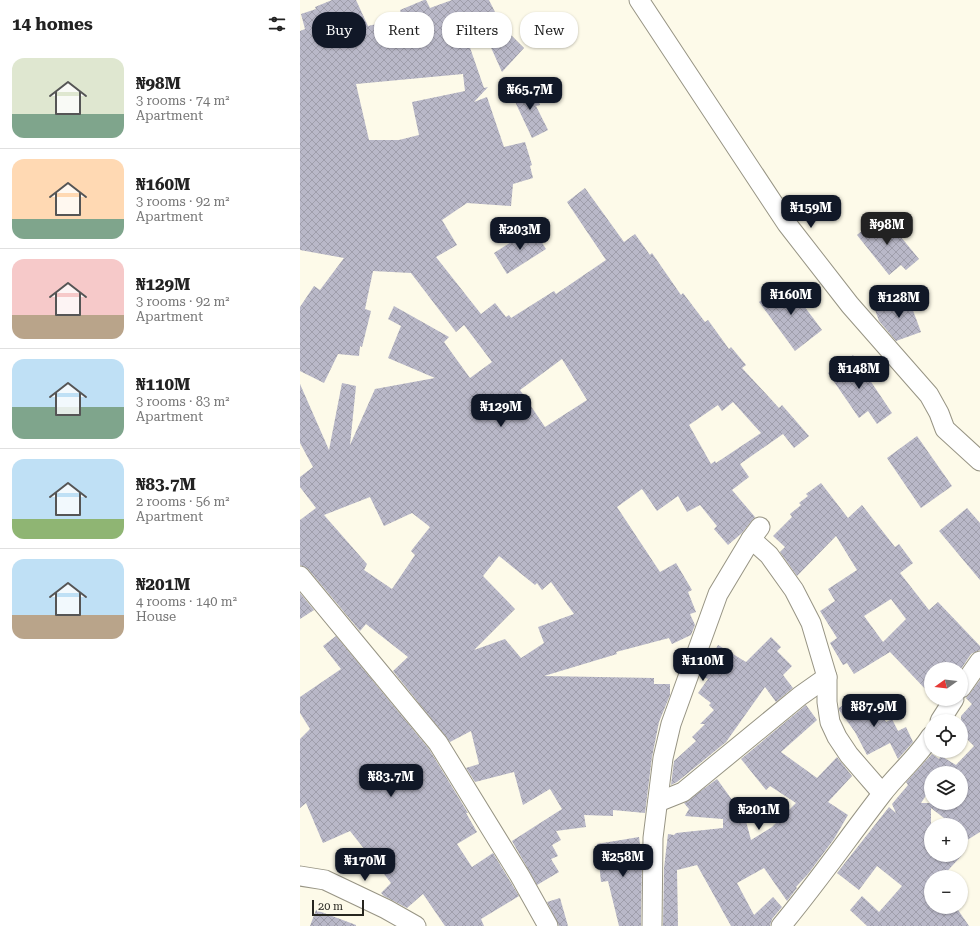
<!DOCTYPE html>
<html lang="en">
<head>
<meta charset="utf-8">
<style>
	body { margin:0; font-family:"Roboto Serif",serif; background:#f6f6f6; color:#222; height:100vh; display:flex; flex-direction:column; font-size:15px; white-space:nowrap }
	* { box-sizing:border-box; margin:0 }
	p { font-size:13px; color:#767676 }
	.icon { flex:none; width:22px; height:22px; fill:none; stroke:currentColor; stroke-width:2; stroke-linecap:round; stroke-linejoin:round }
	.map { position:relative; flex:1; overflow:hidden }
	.panel { display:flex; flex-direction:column; background:#fff; width:300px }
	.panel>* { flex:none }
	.top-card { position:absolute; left:12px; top:12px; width:380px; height:36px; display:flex; gap:8px }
	.needle { width:26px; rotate:255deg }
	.tools { position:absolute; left:624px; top:662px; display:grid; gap:8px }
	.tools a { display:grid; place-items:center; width:44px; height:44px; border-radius:50%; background:#fff; box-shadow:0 1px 3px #0004; font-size:20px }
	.scale { position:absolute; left:12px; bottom:10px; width:52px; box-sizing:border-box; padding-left:4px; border:2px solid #27261f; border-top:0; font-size:11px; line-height:14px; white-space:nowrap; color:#27261f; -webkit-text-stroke:3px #fdfae9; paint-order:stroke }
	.price { position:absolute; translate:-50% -34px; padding:0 9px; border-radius:8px; background:#111827; color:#fff; font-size:13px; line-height:26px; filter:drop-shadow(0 1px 2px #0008) }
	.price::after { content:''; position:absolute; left:50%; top:24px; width:12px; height:9px; margin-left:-6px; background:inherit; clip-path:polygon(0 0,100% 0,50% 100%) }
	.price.on { background:#222; color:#fff }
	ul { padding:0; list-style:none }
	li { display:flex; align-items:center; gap:12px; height:100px; padding:0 12px }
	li+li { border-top:1px solid #e0e0e0 }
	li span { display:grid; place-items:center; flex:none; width:112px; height:80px; border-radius:12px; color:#555 }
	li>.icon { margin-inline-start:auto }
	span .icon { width:48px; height:48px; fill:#fffc; stroke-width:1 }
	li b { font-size:17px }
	h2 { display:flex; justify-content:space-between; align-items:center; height:48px; padding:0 12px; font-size:17px }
	.chip { padding:0 14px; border-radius:16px; background:#fff; box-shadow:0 1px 3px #0004; font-size:14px; line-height:36px }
	.chip.on { background:#111827; color:#fff }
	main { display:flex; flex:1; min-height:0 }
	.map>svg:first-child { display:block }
	.building { fill:url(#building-cross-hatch); fill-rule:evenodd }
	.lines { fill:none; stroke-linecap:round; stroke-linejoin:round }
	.minor-casing { stroke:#979484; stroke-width:21 }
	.minor { stroke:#fff; stroke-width:19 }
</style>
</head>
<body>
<main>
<section class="panel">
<h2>14 homes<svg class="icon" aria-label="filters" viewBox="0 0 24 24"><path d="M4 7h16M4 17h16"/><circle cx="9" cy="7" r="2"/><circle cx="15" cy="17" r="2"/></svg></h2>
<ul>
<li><span style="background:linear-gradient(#dfe7d0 70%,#7fa58c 0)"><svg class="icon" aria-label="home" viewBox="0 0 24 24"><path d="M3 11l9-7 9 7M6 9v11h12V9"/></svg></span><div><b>₦98M</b><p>3 rooms · 74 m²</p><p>Apartment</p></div></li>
<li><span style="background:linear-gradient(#ffd9b3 75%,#7fa58c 0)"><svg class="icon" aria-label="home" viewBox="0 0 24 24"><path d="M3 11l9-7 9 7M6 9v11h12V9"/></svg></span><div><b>₦160M</b><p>3 rooms · 92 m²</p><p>Apartment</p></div></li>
<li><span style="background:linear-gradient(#f6c9c9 70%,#b9a48a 0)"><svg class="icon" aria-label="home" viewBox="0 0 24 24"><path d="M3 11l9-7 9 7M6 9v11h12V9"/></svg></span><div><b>₦129M</b><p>3 rooms · 92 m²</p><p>Apartment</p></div></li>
<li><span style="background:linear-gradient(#bfe0f5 60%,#7fa58c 0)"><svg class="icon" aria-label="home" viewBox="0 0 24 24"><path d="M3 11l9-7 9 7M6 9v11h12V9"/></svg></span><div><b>₦110M</b><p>3 rooms · 83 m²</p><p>Apartment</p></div></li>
<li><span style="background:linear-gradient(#bfe0f5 75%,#8fb573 0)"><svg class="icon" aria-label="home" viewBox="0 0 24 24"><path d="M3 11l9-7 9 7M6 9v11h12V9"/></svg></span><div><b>₦83.7M</b><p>2 rooms · 56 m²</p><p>Apartment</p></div></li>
<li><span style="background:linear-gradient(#bfe0f5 70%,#b9a48a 0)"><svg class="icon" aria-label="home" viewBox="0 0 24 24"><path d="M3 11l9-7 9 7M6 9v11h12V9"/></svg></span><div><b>₦201M</b><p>4 rooms · 140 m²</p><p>House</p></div></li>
</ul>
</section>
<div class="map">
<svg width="680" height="926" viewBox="0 0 680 926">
	<defs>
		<pattern id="building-cross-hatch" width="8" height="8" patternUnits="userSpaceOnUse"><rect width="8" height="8" fill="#b9b8c8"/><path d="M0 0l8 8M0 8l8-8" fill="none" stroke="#9f9eab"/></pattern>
	</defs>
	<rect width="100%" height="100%" fill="#fdfae9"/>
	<g class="building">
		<path d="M32,0H56L68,26L103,18L100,10L124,0H126L130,8L152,0H189L202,26L224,48L202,72L184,32L167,39L184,88L188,87L174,102L187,97L204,147L225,142L232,165L230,166L233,178L213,184L211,206L167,203L142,220L157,245L136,257L181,314L195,303L206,317L209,315L211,318L254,291L256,294L306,260L267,202L285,188L324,242L335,234L350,255L352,253L381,295L383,293L405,322L408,320L429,349L431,347L446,365L442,368L479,408L482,405L509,436L494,448L483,434L440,464L449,477L432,490L455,517L442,533L428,545L414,529L417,526L400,505L387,512L378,496L357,511L342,489L317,507L360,572L376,563L392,590L388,592L396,612L390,614L395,625L391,635L372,644L369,638L316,652L317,654L244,676L354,678V684H370V695L359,722L352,757L345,813L313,810V816L284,815L286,827L256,831L261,840L252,845L258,856L251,859L259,872L237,885L212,841L262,809L250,789L223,805L214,772L175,782L166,768L179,764L171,731L150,742L93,671L108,657L66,624L60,631L8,569L0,565V520L16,508L0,487V477L13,467L0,443V384L29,450L42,383L56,386L50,445L75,389L135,378L88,358L101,326L88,319L94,306L149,337L144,342L170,378L192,362L164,325L156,332L111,273L73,271L65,309L71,311L62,347L60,346L59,356L38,354L24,383L0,371V307L14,286L20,290L44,258L0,250V31L5,29L1,14L16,9L15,7ZM163,74L165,91L112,102L119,135L99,140H69L56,84ZM262,359L287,400L245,427L220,390ZM433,402L461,433L416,463L415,461L411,464L389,425L418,405L422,411ZM70,497L84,526L112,513L130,527L111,551L115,555L92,589L64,570L67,564L24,515ZM199,556L235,585L237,583L242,590L251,582L274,614L238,627L244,643L221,658L205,639L174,650L215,609L183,576Z"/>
		<polygon points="231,85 240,105 236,106 248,130 232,138 211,93"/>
		<polygon points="582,214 619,259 606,270 601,265 589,275 557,235"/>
		<polygon points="233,228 246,249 207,274 194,253"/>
		<polygon points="486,282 522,330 495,351 459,302"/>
		<polygon points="608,297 621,332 596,341 579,321 575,310"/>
		<polygon points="553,355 592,413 577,424 568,411 559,418 528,373"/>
		<polygon points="617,436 652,486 621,508 587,458"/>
		<path d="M521,483L548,518L562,505L595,547L599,544L613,563L600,573L629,610L638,602L680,646V650L671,654L661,669H631V695L590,652L554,674L547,663L543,665L530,643L537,638L520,611L535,601L528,589L557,570L536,536L497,576L480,552L485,547L473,536L492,517L490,514L501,505L499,503L508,496L506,494ZM591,599L606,619L583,642L564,616Z"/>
		<polygon points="667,508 680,523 680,580 639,531"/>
		<polygon points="0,593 14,610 0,619"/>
		<polygon points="36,636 129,749 168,813 166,813 177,832 157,844 172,867 193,853 219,896 181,919 184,926 145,926 123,894 107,908 84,896 81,893 91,883 50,831 23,843 6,803 0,808 0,739 10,729 0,713 0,697 41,669 23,646"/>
		<polygon points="471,637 481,647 477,651 492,666 483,675 493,688 476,702 465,687 426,742 377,782 371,785 374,761 396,741 392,737 405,724 400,724 414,710 409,705 411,703 398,693 408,679 402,676 418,645 446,662"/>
		<path d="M680,680V832L661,844V825H653L631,808V855H662L642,877H631V907H656L669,926H567L550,910L562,896L579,912L602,886L577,866L559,890L537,873L589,807L596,813L592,804L608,785L606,782L632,754L639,759L641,756L656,765L674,746L661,733V716L672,704L666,698ZM631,773H661V803H621L631,788Z"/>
		<polygon points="557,694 569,710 577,706 586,722 592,719 598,731 606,727 613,742 598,759 590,743 567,755 555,732 539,710 539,708"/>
		<polygon points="506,705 517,720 481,752 517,778 537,757 552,776 528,802 548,815 534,839 508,874 496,887 497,888 487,901 464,868 437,883 454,915 473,897 482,907 472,919 470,926 431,926 397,865 377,870 378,926 363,926 364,868 368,834 374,835 376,833 423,828 423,819 385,816 389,809 384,803 417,779 435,804 440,799 451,840 472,827 496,803 470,786 466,790 441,759"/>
		<polygon points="339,837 342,858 341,926 319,926 308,881 301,882 297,844"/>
		<polygon points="260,898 268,926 259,926 247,902"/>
		<polygon points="16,910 56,925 56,926 10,926"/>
	</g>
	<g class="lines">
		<g class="minor-casing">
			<g id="minor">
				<polyline points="339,0 487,224 550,305 629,395 639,413 645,429 680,461"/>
				<polyline points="451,539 469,555 494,590 511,623 527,677 527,702 530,722 537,737 549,755 582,793"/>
				<polyline points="0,576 138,743 220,876 248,926"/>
				<polyline points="661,688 680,661"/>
				<polyline points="640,721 654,699"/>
				<polyline points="358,802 383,792 500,696 527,677"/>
				<polyline points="0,876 25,880 86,909 116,926"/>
				<polyline points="352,926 353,838 363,758 371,724 418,594 451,539 460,527"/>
				<path d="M481,926C517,883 548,838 582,794C597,774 617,758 631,736"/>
			</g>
		</g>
		<use href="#minor" class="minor"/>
	</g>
</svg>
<div class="tools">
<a><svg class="needle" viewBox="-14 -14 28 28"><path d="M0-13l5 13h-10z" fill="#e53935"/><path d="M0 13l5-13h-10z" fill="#767676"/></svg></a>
<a><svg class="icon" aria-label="locate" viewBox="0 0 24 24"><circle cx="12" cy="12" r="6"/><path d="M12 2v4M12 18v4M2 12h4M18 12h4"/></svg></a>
<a><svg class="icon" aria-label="layers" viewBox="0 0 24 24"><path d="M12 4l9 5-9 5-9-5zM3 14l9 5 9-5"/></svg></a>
<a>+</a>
<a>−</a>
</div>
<div class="scale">20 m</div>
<b class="price" style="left:230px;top:111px">₦65.7M</b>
<b class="price" style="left:511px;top:229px">₦159M</b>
<b class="price on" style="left:587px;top:246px">₦98M</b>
<b class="price" style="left:220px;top:251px">₦203M</b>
<b class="price" style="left:491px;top:316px">₦160M</b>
<b class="price" style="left:599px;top:319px">₦128M</b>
<b class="price" style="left:559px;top:390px">₦148M</b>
<b class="price" style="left:201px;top:428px">₦129M</b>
<b class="price" style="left:403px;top:682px">₦110M</b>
<b class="price" style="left:574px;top:728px">₦87.9M</b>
<b class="price" style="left:91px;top:798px">₦83.7M</b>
<b class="price" style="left:459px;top:831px">₦201M</b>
<b class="price" style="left:323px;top:878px">₦258M</b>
<b class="price" style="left:65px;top:882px">₦170M</b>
<div class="top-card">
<a class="chip on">Buy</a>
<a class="chip">Rent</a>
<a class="chip">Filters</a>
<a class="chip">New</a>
</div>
</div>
</main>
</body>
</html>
